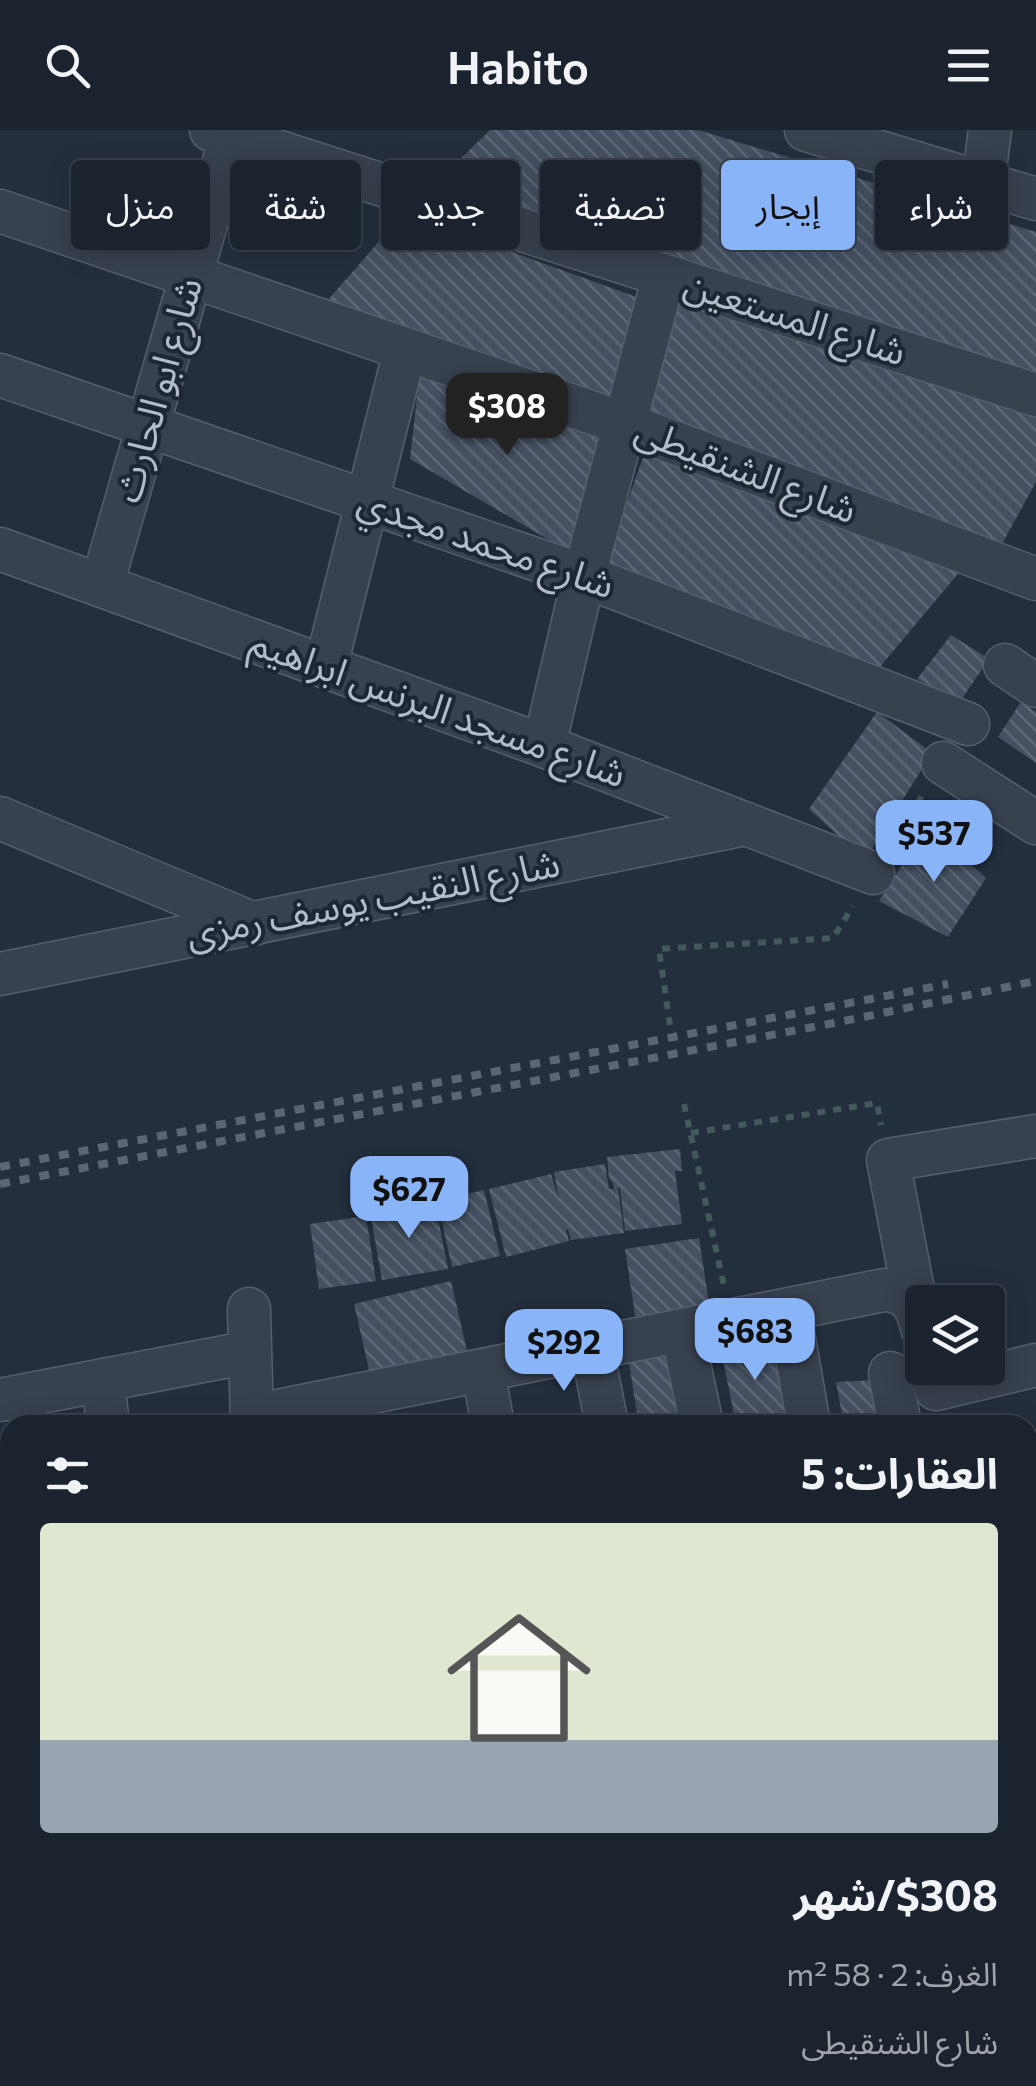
<!DOCTYPE html>
<html lang="ar">
<head>
<meta charset="utf-8">
<style>
	body { margin:0; font-family:Commissioner,"Noto Sans Arabic",sans-serif; background:#242b36; color:#f1f3f6; direction:rtl; height:100vh; display:flex; flex-direction:column; font-size:38px; white-space:nowrap }
	* { box-sizing:border-box; margin:0 }
	p { font-size:32px; color:#a0a4aa }
	.icon { flex:none; width:55px; height:55px; fill:none; stroke:currentColor; stroke-width:2; stroke-linecap:round; stroke-linejoin:round }
	.map { position:relative; flex:1; overflow:hidden; direction:ltr }
	.drawer { position:absolute; left:0px; top:1285px; width:1038px; height:672px; display:flex; flex-direction:column; background:#1b232e; border-radius:30px 30px 0 0; box-shadow:0 5px 25px #0003,0 0 0 2px #39404a; direction:rtl }
	.drawer>* { flex:none }
	.hud { position:absolute; left:30px; top:30px; width:978px; height:90px; direction:rtl; display:flex; gap:20px }
	.tools { position:absolute; left:905px; top:1155px; display:grid; gap:20px }
	.tools a { display:grid; place-items:center; width:100px; height:100px; border-radius:10px; background:#1b232e; box-shadow:0 5px 25px #0003,0 0 0 2px #39404a; font-size:50px }
	.price { position:absolute; translate:-50% -85px; padding:0 22px; border-radius:20px; background:#8ab4f8; color:#111; font-size:32px; line-height:65px; filter:drop-shadow(0 2px 5px #0008) }
	.price::after { content:''; position:absolute; left:50%; top:60px; width:30px; height:22px; margin-left:-15px; background:inherit; clip-path:polygon(0 0,100% 0,50% 100%) }
	.price.current { background:#222; color:#fff }
	ul { padding:0; list-style:none }
	li { display:grid; align-content:center; gap:20px; height:530px; padding:0 40px }
	li span { display:grid; place-items:center; height:310px; border-radius:10px; color:#555 }
	li>.icon { margin-inline-start:auto }
	span .icon { width:180px; height:180px; fill:#fffc; stroke-width:1 }
	li b { font-size:42px }
	h2 { display:flex; justify-content:space-between; align-items:center; height:120px; padding:0 40px; font-size:42px }
	.chip { padding:0 35px; border-radius:10px; background:#1b232e; box-shadow:0 5px 25px #0003,0 0 0 2px #39404a; font-size:35px; line-height:90px }
	.chip.current { background:#8ab4f8; color:#111 }
	header { display:flex; justify-content:space-between; align-items:center; height:130px; padding:0 40px; background:#1b232e; font-size:45px; font-weight:600 }
	.map>svg:first-child { display:block }
	.building { fill:url(#building-back-hatch) }
	.lines { fill:none; stroke-linecap:round; stroke-linejoin:round }
	.minor-casing { stroke:#565f6c; stroke-width:45 }
	.path { stroke:#44595c; stroke-width:6; stroke-dasharray:8 8; stroke-linecap:butt }
	.minor { stroke:#38414e; stroke-width:42 }
	.rail { stroke:#5a6575; stroke-width:8; stroke-dasharray:10 10; stroke-linecap:butt }
	.labels { text-anchor:middle; stroke-width:8; stroke-linejoin:round; paint-order:stroke }
	.street-label { font-size:38px; fill:#b4bcc9; stroke:#1d2633 }
</style>
</head>
<body>
<header><svg class="icon" aria-label="menu" viewBox="0 0 24 24"><path d="M4 6h16M4 12h16M4 18h16"/></svg>Habito<svg class="icon" aria-label="search" viewBox="0 0 24 24"><circle cx="10" cy="10" r="6"/><path d="M15 15l6 6"/></svg></header>
<div class="map">
<svg width="1036" height="1956" viewBox="0 0 1036 1956">
	<defs>
		<pattern id="building-back-hatch" width="6" height="6" patternUnits="userSpaceOnUse" patternTransform="scale(2.5)"><rect width="6" height="6" fill="#455162"/><path d="M-1 5l2 2M0 0l6 6M5-1l2 2" fill="none" stroke="#5d6877"/></pattern>
	</defs>
	<rect width="100%" height="100%" fill="#242f3e"/>
	<g class="building">
		<polygon points="490,0 698,0 1036,102 1036,253 428,61"/>
		<polygon points="404,83 642,169 611,289 320,179"/>
		<polygon points="674,168 1036,283 1036,352 997,423 641,289"/>
		<polygon points="420,240 604,311 575,425 410,329"/>
		<polygon points="645,322 962,439 879,538 605,435"/>
		<polygon points="951,505 989,529 961,570 917,549"/>
		<polygon points="1021,572 1036,582 1036,633 998,607"/>
		<polygon points="877,582 932,623 865,730 809,679"/>
		<polygon points="927,696 986,748 948,807 879,771"/>
		<polygon points="680,1019 682,1041 675,1041 682,1094 625,1101 620,1058 618,1058 624,1103 571,1110 568,1099 566,1100 569,1111 506,1127 489,1059 551,1044 559,1069 554,1042 605,1034 609,1059 613,1059 615,1066 613,1053 609,1048 607,1027"/>
		<polygon points="484,1060 500,1126 452,1137 437,1071"/>
		<polygon points="435,1072 448,1139 382,1150 370,1082"/>
		<polygon points="366,1086 376,1151 319,1159 310,1094"/>
		<polygon points="699,1108 710,1180 636,1191 625,1119"/>
		<polygon points="451,1151 467,1221 370,1244 354,1174"/>
		<polygon points="774,1207 790,1295 736,1295 720,1214"/>
		<polygon points="669,1217 684,1295 639,1295 628,1227"/>
		<polygon points="878,1250 887,1295 844,1295 836,1252"/>
	</g>
	<g class="lines">
		<g class="minor-casing">
			<g id="minor">
				<polyline points="211,0 1036,265"/>
				<polyline points="806,0 1036,69"/>
				<polyline points="983,53 990,0"/>
				<polyline points="0,81 625,294 1036,449"/>
				<polyline points="0,245 584,446 968,594"/>
				<polyline points="0,419 544,616 873,743"/>
				<polyline points="102,455 231,7"/>
				<polyline points="1005,535 1036,556"/>
				<polyline points="326,536 405,220"/>
				<polyline points="544,616 584,446 664,146"/>
				<polyline points="943,633 1036,693"/>
				<polyline points="0,688 254,794"/>
				<polyline points="0,844 746,694"/>
				<polyline points="916,1176 888,1030 1036,1006"/>
				<polyline points="249,1179 252,1295"/>
				<polyline points="789,1180 809,1295"/>
				<polyline points="682,1201 702,1295"/>
				<polyline points="592,1219 607,1295"/>
				<polyline points="483,1241 493,1295"/>
				<polyline points="890,1243 900,1295"/>
				<polyline points="103,1250 108,1295"/>
				<polyline points="936,1259 1036,1235"/>
				<polyline points="0,1270 250,1222"/>
				<path d="M252,1286L884,1160C909,1161 917,1176 922,1198"/>
				<polyline points="1028,1447 1036,1445"/>
				<polyline points="0,1484 10,1484"/>
				<polyline points="1028,1589 1036,1615"/>
				<polyline points="1028,1663 1036,1662"/>
				<polyline points="0,1698 10,1698"/>
				<polyline points="1028,1901 1036,1901"/>
				<polyline points="0,1930 10,1929"/>
				<polyline points="88,1948 89,1956"/>
				<polyline points="732,1948 732,1956"/>
				<polyline points="464,1956 466,1948"/>
			</g>
		</g>
		<g class="path">
			<polyline points="892,714 925,661"/>
			<polyline points="670,895 659,819 833,808 853,776"/>
			<polyline points="684,974 724,1156"/>
			<polyline points="691,1003 877,973 881,995"/>
			<polyline points="177,1948 178,1956"/>
		</g>
		<use href="#minor" class="minor"/>
		<g class="rail">
			<polyline points="0,1037 948,854"/>
			<polyline points="0,1054 844,891 1036,851"/>
		</g>
	</g>
	<g class="labels">
		<g class="street-label">
			<text transform="translate(795 188) rotate(18)" y="13">شارع المستعين</text>
			<text transform="translate(158 260) rotate(-74)" y="13">شارع ابو الحارث</text>
			<text transform="translate(746 340) rotate(21)" y="13">شارع الشنقيطى</text>
			<text transform="translate(486 413) rotate(19)" y="13">شارع محمد مجدي</text>
			<text transform="translate(438 578) rotate(20)" y="13">شارع مسجد البرنس ابراهيم</text>
			<text transform="translate(373 769) rotate(-11)" y="13">شارع النقيب يوسف رمزى</text>
		</g>
	</g>
</svg>
<div class="tools">
<a><svg class="icon" aria-label="layers" viewBox="0 0 24 24"><path d="M12 4l9 5-9 5-9-5zM3 14l9 5 9-5"/></svg></a>
</div>
<b class="price current" style="left:507px;top:328px">$308</b>
<b class="price" style="left:934px;top:755px">$537</b>
<b class="price" style="left:409px;top:1111px">$627</b>
<b class="price" style="left:755px;top:1253px">$683</b>
<b class="price" style="left:564px;top:1264px">$292</b>
<div class="hud">
<a class="chip">شراء</a>
<a class="chip current">إيجار</a>
<a class="chip">تصفية</a>
<a class="chip">جديد</a>
<a class="chip">شقة</a>
<a class="chip">منزل</a>
</div>
<section class="drawer">
<h2>العقارات: 5<svg class="icon" aria-label="filters" viewBox="0 0 24 24"><path d="M4 7h16M4 17h16"/><circle cx="9" cy="7" r="2"/><circle cx="15" cy="17" r="2"/></svg></h2>
<ul>
<li><span style="background:linear-gradient(#dfe7d0 70%,#9aa5b1 0)"><svg class="icon" aria-label="home" viewBox="0 0 24 24"><path d="M3 11l9-7 9 7M6 9v11h12V9"/></svg></span><div><b>$308/شهر</b><p>الغرف: 2 · 58 m²</p><p>شارع الشنقيطى</p></div></li>
</ul>
</section>
</div>
</body>
</html>
